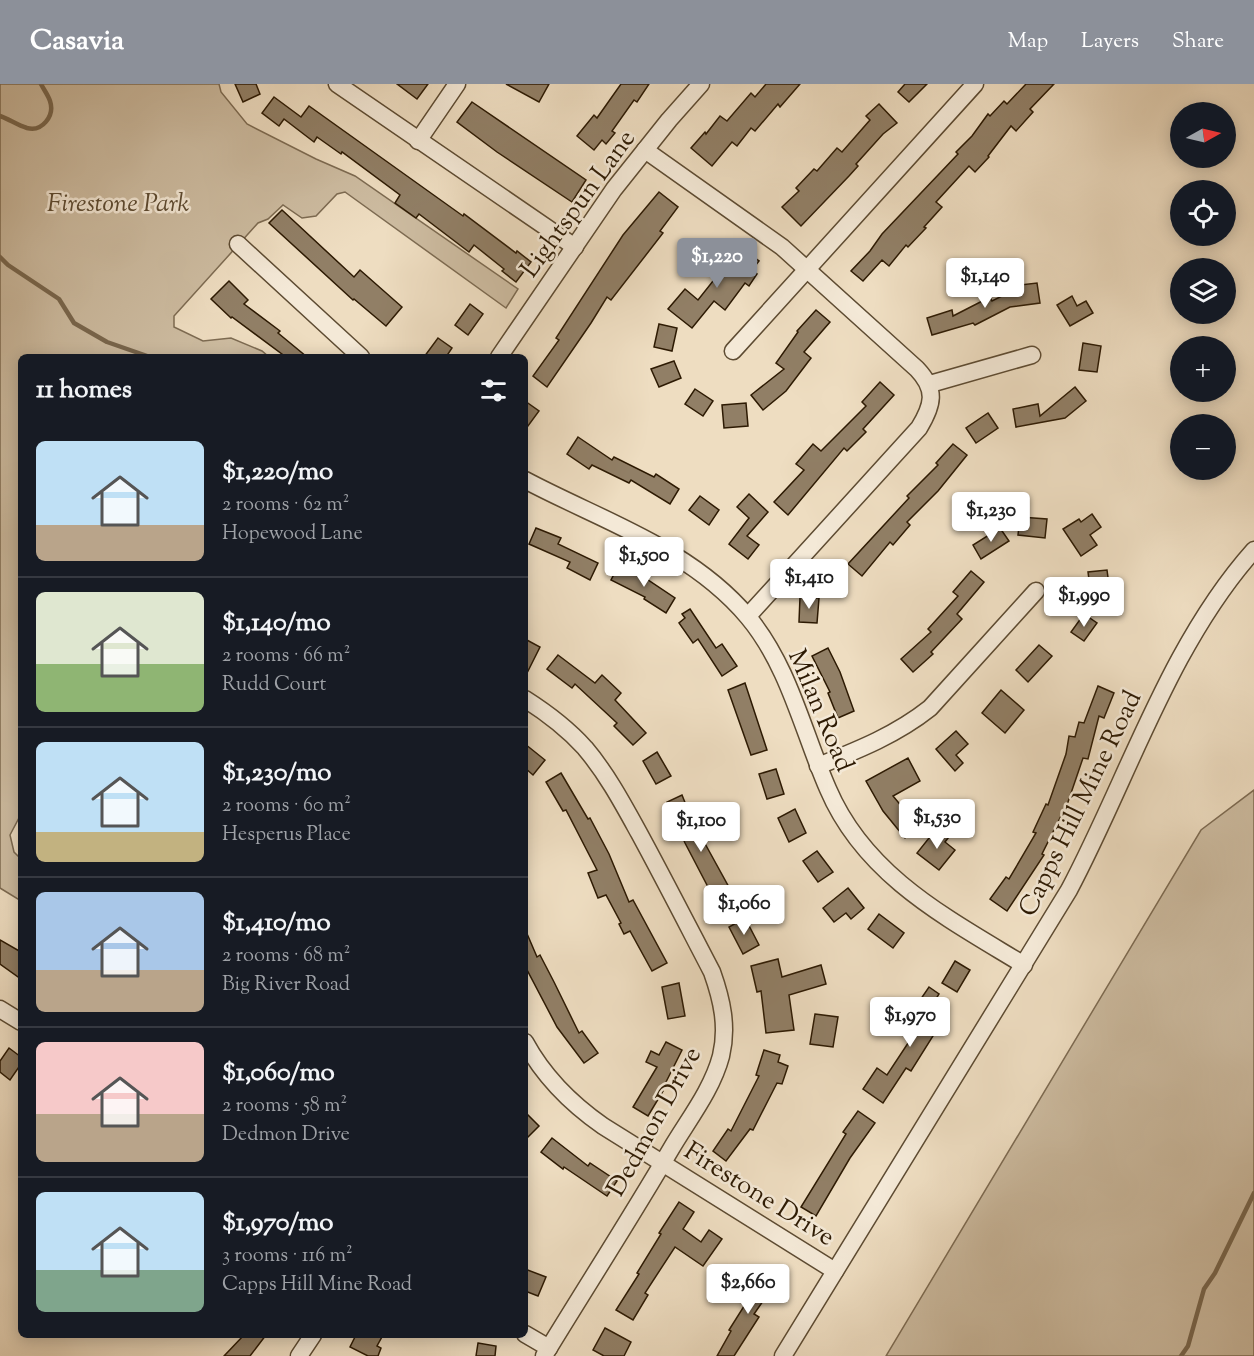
<!DOCTYPE html>
<html lang="en">
<head>
<meta charset="utf-8">
<style>
	body { margin:0; font-family:"Sorts Mill Goudy",serif; background:#20242c; color:#f1f3f6; height:100vh; display:flex; flex-direction:column; font-size:22px; white-space:nowrap }
	* { box-sizing:border-box; margin:0 }
	p { font-size:20px; color:#9ea1a6 }
	.icon { flex:none; width:33px; height:33px; fill:none; stroke:currentColor; stroke-width:2; stroke-linecap:round; stroke-linejoin:round }
	.map { position:relative; flex:1; overflow:hidden }
	.details { position:absolute; left:18px; top:270px; width:510px; height:984px; display:flex; flex-direction:column; background:#171b24; border-radius:9px; box-shadow:0 3px 15px #0003 }
	.details>* { flex:none }
	.needle { width:39px; rotate:82deg }
	.buttons { position:absolute; left:1170px; top:18px; display:grid; gap:12px }
	.buttons a { display:grid; place-items:center; width:66px; height:66px; border-radius:50%; background:#171b24; box-shadow:0 3px 15px #0003; font-size:30px }
	.price { position:absolute; translate:-50% -51px; padding:0 14px; border-radius:6px; background:#fff; color:#222; font-size:20px; line-height:39px; filter:drop-shadow(0 2px 3px #0008) }
	.price::after { content:''; position:absolute; left:50%; top:36px; width:18px; height:14px; margin-left:-9px; background:inherit; clip-path:polygon(0 0,100% 0,50% 100%) }
	.price.active { background:#8c9099; color:#fff }
	ul { padding:0; list-style:none }
	li { display:flex; align-items:center; gap:18px; height:150px; padding:0 18px }
	li+li { border-top:2px solid #363941 }
	li span { display:grid; place-items:center; flex:none; width:168px; height:120px; border-radius:9px; color:#555 }
	li>.icon { margin-inline-start:auto }
	span .icon { width:72px; height:72px; fill:#fffc; stroke-width:1 }
	li b { font-size:26px }
	h2 { display:flex; justify-content:space-between; align-items:center; height:72px; padding:0 18px; font-size:26px }
	header { display:flex; align-items:center; gap:36px; box-sizing:border-box; height:84px; padding:0 30px; background:#8c9099; color:#fff }
	header strong { font-size:28px }
	nav { display:flex; gap:33px; margin-inline-start:auto; font-size:21px }
	.map>svg:first-child { display:block }
	.green { fill:#cdbca1; stroke:#7d6b52; stroke-width:1.5 }
	.lines { fill:none; stroke-linecap:round; stroke-linejoin:round }
	.stream { stroke:#79674e; stroke-width:4.5 }
	.building { fill:#917f66; stroke:#2d1a03; stroke-width:1.5 }
	.minor-casing { stroke:#5d4b32; stroke-width:19 }
	.minor { stroke:#f4e9d7; stroke-width:16 }
	.labels { text-anchor:middle; stroke-width:5; stroke-linejoin:round; paint-order:stroke }
	.park-label { font-size:26px; font-style:italic; fill:#5d4b32; stroke:#f4e9d7 }
	.street-label { font-size:26px; fill:#2d1a03; stroke:#f4e9d7 }
</style>
</head>
<body>
<header>
<strong>Casavia</strong>
<nav><a>Map</a><a>Layers</a><a>Share</a></nav>
</header>
<div class="map">
<svg width="1254" height="1272" viewBox="0 0 1254 1272">
	<rect width="100%" height="100%" fill="#eeddc1"/>
	<filter id="stains"><feTurbulence type="fractalNoise" baseFrequency=".00333" numOctaves="4"/><feColorMatrix values="0 0 0 0 .2 0 0 0 0 .09 0 0 0 0 .02 0 0 0 .5 -.17"/></filter>
	<radialGradient id="worn" r=".72"><stop offset=".6" stop-color="#630" stop-opacity="0"/><stop offset="1" stop-color="#630" stop-opacity=".3"/></radialGradient>
	<g class="green">
		<polygon points="0,0 219,0 221,8 247,40 316,75 355,92 518,205 506,224 345,108 337,110 316,132 302,134 283,121 268,135 258,139 174,232 174,243 203,257 231,254 262,267 269,273 21,273 21,730 10,751 14,768 21,775 21,817 0,804"/>
		<polygon points="1254,706 1254,1272 886,1272 1201,746"/>
	</g>
	<g class="lines">
		<g class="stream">
			<path d="M0,32C9,35 17,41 27,44C42,48 55,32 50,17C48,11 44,6 41,0"/>
			<polyline points="0,173 8,181 59,215 74,239 107,258 150,273"/>
			<polyline points="1181,1272 1188,1262 1204,1205 1215,1189 1254,1109"/>
		</g>
	</g>
	<g class="building">
		<polygon points="235,0 256,0 260,10 243,18"/>
		<polygon points="397,0 428,0 417,15"/>
		<polygon points="506,0 549,0 539,18"/>
		<polygon points="621,0 649,0 637,18 634,16 612,47 615,49 606,60 602,56 594,66 577,52 594,31 597,34"/>
		<polygon points="766,0 800,0 780,23 778,20 755,47 751,44 737,62 732,58 712,82 691,64 705,48 706,50 720,32 727,37 751,9 755,13"/>
		<polygon points="905,0 927,0 909,18 898,8"/>
		<polygon points="1026,0 1054,0 1030,25 1033,28 1016,47 1011,42 988,72 989,73 975,88 969,82 936,118 942,123 924,143 926,144 908,163 906,161 889,182 882,176 863,197 851,187 870,167 882,150 958,70 956,68 972,52 988,30 990,32 1004,17 1007,20"/>
		<polygon points="274,13 301,33 309,22 463,132 464,130 516,169 517,167 531,178 516,198 502,187 504,185 474,161 469,168 419,130 416,134 395,119 400,111 342,68 341,70 317,53 314,58 284,35 279,42 262,29"/>
		<polygon points="472,18 586,96 572,118 497,68 457,38"/>
		<polygon points="879,20 897,39 883,50 856,80 858,82 849,92 801,142 782,123 799,107 796,104 814,85 817,87 837,64 842,68 870,36 866,32"/>
		<polygon points="659,108 678,123 660,147 663,149 611,216 607,213 591,239 547,303 533,292 559,256 556,254 623,151"/>
		<polygon points="282,126 354,193 360,186 402,223 386,242 354,215 353,216 269,139"/>
		<polygon points="740,163 759,177 752,186 757,190 749,202 745,199 725,226 714,217 692,244 668,225 685,205 698,216"/>
		<polygon points="229,197 248,216 244,220 280,247 278,249 307,273 286,273 232,233 231,234 211,215"/>
		<polygon points="1037,199 1040,219 1010,223 975,241 973,239 932,251 927,234 952,226 953,232 990,213 992,217 1012,207 1011,202"/>
		<polygon points="1072,212 1077,222 1086,217 1093,229 1070,242 1057,221"/>
		<polygon points="470,220 483,230 468,251 455,241"/>
		<polygon points="816,226 830,238 804,268 811,274 786,307 763,326 751,311 784,285 776,279 798,248 797,247"/>
		<polygon points="659,240 677,244 672,267 654,263"/>
		<polygon points="438,254 452,264 446,273 424,273"/>
		<polygon points="1083,259 1101,262 1097,288 1079,286"/>
		<polygon points="674,277 681,294 659,303 651,285"/>
		<polygon points="880,298 894,311 863,345 866,348 847,367 844,364 788,431 774,418 804,386 796,380 813,360 821,367 866,322 862,318"/>
		<polygon points="1075,303 1086,317 1065,334 1016,343 1013,325 1038,320 1040,332"/>
		<polygon points="695,305 713,317 703,332 685,320"/>
		<polygon points="525,317 539,327 525,346"/>
		<polygon points="746,319 748,342 724,344 722,321"/>
		<polygon points="988,329 998,344 976,359 966,344"/>
		<polygon points="578,353 612,376 614,373 654,393 656,390 679,405 670,420 631,396 629,399 592,381 589,385 567,370"/>
		<polygon points="953,360 967,371 938,407 907,438 910,441 893,461 890,458 862,492 848,480 909,414 907,412 938,381 936,379"/>
		<polygon points="749,410 768,428 747,452 759,461 748,475 729,460 749,434 737,423"/>
		<polygon points="700,412 719,426 709,441 689,426"/>
		<polygon points="1092,430 1101,443 1090,451 1097,461 1081,472 1063,445 1079,435 1081,438"/>
		<polygon points="1020,433 1047,435 1045,454 1018,451"/>
		<polygon points="536,444 561,454 558,460 598,479 590,496 567,484 570,478 529,460"/>
		<polygon points="1000,444 1009,457 981,475 973,461"/>
		<polygon points="619,481 645,494 675,514 666,529 644,515 645,513 611,496"/>
		<polygon points="1107,486 1111,516 1092,519 1088,488"/>
		<polygon points="971,487 984,498 957,530 962,535 931,568 933,570 913,588 901,575 931,548 928,545 958,512 953,508"/>
		<polygon points="800,513 819,514 817,539 799,538"/>
		<polygon points="690,525 716,564 722,560 737,582 722,592 698,555 693,559 679,539 685,534 682,530"/>
		<polygon points="1084,530 1097,539 1084,557 1071,548"/>
		<polygon points="525,555 540,563 525,593"/>
		<polygon points="1039,561 1052,572 1028,598 1016,586"/>
		<polygon points="828,564 840,588 854,627 838,634 828,609 830,608 812,572"/>
		<polygon points="558,571 595,599 602,591 621,609 615,616 646,649 633,661 614,642 617,639 575,600 572,604 547,585"/>
		<polygon points="745,599 767,666 751,671 728,606"/>
		<polygon points="1098,602 1114,609 1104,634 1099,632 1088,675 1083,674 1068,718 1042,770 1044,771 1007,827 990,815 1006,793 1009,795 1036,749 1033,748 1046,720 1048,721 1066,670 1069,652 1075,653 1079,638 1084,639"/>
		<polygon points="1001,606 1024,626 1005,649 982,629"/>
		<polygon points="956,647 968,660 956,671 963,679 955,687 936,665"/>
		<polygon points="525,660 545,676 533,691 525,684"/>
		<polygon points="657,668 671,692 656,700 643,677"/>
		<polygon points="908,674 920,697 893,712 918,742 905,754 883,727 866,697"/>
		<polygon points="776,685 784,710 767,715 759,690"/>
		<polygon points="561,689 588,735 590,734 609,770 629,818 633,816 667,879 652,887 630,847 624,850 619,840 621,839 606,811 598,814 588,789 597,786 566,726 563,727 546,698"/>
		<polygon points="682,711 692,736 736,816 719,824 685,759 667,718"/>
		<polygon points="795,725 806,749 789,758 778,734"/>
		<polygon points="937,744 949,753 945,758 955,766 939,786 917,769"/>
		<polygon points="817,767 833,788 818,798 803,777"/>
		<polygon points="848,804 864,824 851,835 846,829 834,838 823,824"/>
		<polygon points="879,830 904,849 893,864 868,845"/>
		<polygon points="745,834 759,861 743,870 729,843"/>
		<polygon points="525,845 537,873 540,871 554,898 579,949 582,947 598,969 584,979 557,943 525,882"/>
		<polygon points="0,856 21,868 21,895 0,880"/>
		<polygon points="778,875 782,893 821,881 826,900 789,911 794,946 766,949 761,907 757,908 751,882"/>
		<polygon points="955,877 970,886 957,908 942,899"/>
		<polygon points="679,899 685,932 668,935 662,903"/>
		<polygon points="929,903 939,910 934,918 948,928 911,987 906,984 883,1019 863,1005 877,984 887,991 920,941 926,929 916,922"/>
		<polygon points="815,930 838,933 833,963 810,960"/>
		<polygon points="666,958 682,966 662,1006 663,1007 648,1032 633,1023 657,983 646,978 651,967 659,971"/>
		<polygon points="9,964 21,973 21,980 10,996 0,988 0,977"/>
		<polygon points="764,966 780,971 778,978 788,982 782,1000 777,999 753,1046 750,1045 726,1077 713,1067 728,1045 731,1047 759,992 756,991"/>
		<polygon points="858,1027 875,1039 850,1074 816,1132 801,1123 846,1050 843,1048"/>
		<polygon points="525,1028 539,1042 525,1056"/>
		<polygon points="552,1054 588,1082 590,1079 617,1097 607,1112 564,1083 563,1085 541,1068"/>
		<polygon points="679,1118 694,1128 683,1145 701,1158 709,1146 722,1155 703,1182 675,1163 645,1209 648,1211 633,1236 616,1226 639,1190 637,1189 661,1150 659,1149"/>
		<polygon points="525,1185 546,1193 538,1212 525,1207"/>
		<polygon points="766,1185 779,1194 754,1230 759,1233 734,1272 717,1272 731,1247 729,1246 753,1208 750,1207"/>
		<polygon points="605,1244 631,1258 624,1272 604,1272 593,1266"/>
		<polygon points="244,1251 266,1251 250,1272 224,1272"/>
		<polygon points="356,1251 383,1251 377,1262 381,1264 378,1272 368,1272 350,1263"/>
		<polygon points="478,1259 496,1262 495,1272 476,1272"/>
	</g>
	<g class="lines">
		<g class="minor-casing">
			<g id="minor">
				<polyline points="337,0 575,163"/>
				<polyline points="418,57 457,0"/>
				<path d="M645,66L782,163L917,285C937,306 933,321 919,344L748,532"/>
				<polyline points="238,160 361,273"/>
				<polyline points="733,267 975,0"/>
				<polyline points="499,273 614,105 669,36 701,0"/>
				<polyline points="930,300 1032,271"/>
				<path d="M525,396C602,437 690,464 748,533C789,582 803,648 828,705C865,792 947,834 1024,881"/>
				<path d="M525,615C547,629 568,645 585,664C607,690 623,720 639,749C664,795 688,842 712,888C722,916 728,943 721,972C712,1006 688,1036 671,1065C630,1135 586,1203 544,1272"/>
				<path d="M818,682C858,666 896,651 930,624L1036,507"/>
				<polyline points="0,925 21,938"/>
				<path d="M525,958C544,993 570,1019 603,1042L835,1187"/>
				<polyline points="525,1250 549,1264"/>
				<polyline points="299,1272 313,1251"/>
				<path d="M783,1272L1069,806C1128,695 1169,561 1254,466"/>
			</g>
		</g>
		<use href="#minor" class="minor"/>
	</g>
	<g class="labels">
		<g class="park-label">
			<text x="118" y="127">Firestone Park</text>
		</g>
		<g class="street-label">
			<text transform="translate(577 119) rotate(-54)" y="9">Lightspun Lane</text>
			<text transform="translate(822 626) rotate(67)" y="9">Milan Road</text>
			<text transform="translate(1079 719) rotate(-64)" y="9">Capps Hill Mine Road</text>
			<text transform="translate(653 1037) rotate(-61)" y="9">Dedmon Drive</text>
			<text transform="translate(760 1109) rotate(32)" y="9">Firestone Drive</text>
		</g>
	</g>
	<rect width="100%" height="100%" filter="url(#stains)"/>
	<rect width="100%" height="100%" fill="url(#worn)"/>
</svg>
<div class="buttons">
<a><svg class="needle" viewBox="-14 -14 28 28"><path d="M0-13l5 13h-10z" fill="#e53935"/><path d="M0 13l5-13h-10z" fill="#9ea1a6"/></svg></a>
<a><svg class="icon" aria-label="locate" viewBox="0 0 24 24"><circle cx="12" cy="12" r="6"/><path d="M12 2v4M12 18v4M2 12h4M18 12h4"/></svg></a>
<a><svg class="icon" aria-label="layers" viewBox="0 0 24 24"><path d="M12 4l9 5-9 5-9-5zM3 14l9 5 9-5"/></svg></a>
<a>+</a>
<a>−</a>
</div>
<b class="price active" style="left:717px;top:205px">$1,220</b>
<b class="price" style="left:985px;top:225px">$1,140</b>
<b class="price" style="left:991px;top:459px">$1,230</b>
<b class="price" style="left:644px;top:504px">$1,500</b>
<b class="price" style="left:809px;top:526px">$1,410</b>
<b class="price" style="left:1084px;top:544px">$1,990</b>
<b class="price" style="left:937px;top:766px">$1,530</b>
<b class="price" style="left:701px;top:769px">$1,100</b>
<b class="price" style="left:744px;top:852px">$1,060</b>
<b class="price" style="left:910px;top:964px">$1,970</b>
<b class="price" style="left:748px;top:1231px">$2,660</b>
<section class="details">
<h2>11 homes<svg class="icon" aria-label="filters" viewBox="0 0 24 24"><path d="M4 7h16M4 17h16"/><circle cx="9" cy="7" r="2"/><circle cx="15" cy="17" r="2"/></svg></h2>
<ul>
<li><span style="background:linear-gradient(#bfe0f5 70%,#b9a48a 0)"><svg class="icon" aria-label="home" viewBox="0 0 24 24"><path d="M3 11l9-7 9 7M6 9v11h12V9"/></svg></span><div><b>$1,220/mo</b><p>2 rooms · 62 m²</p><p>Hopewood Lane</p></div></li>
<li><span style="background:linear-gradient(#dfe7d0 60%,#8fb573 0)"><svg class="icon" aria-label="home" viewBox="0 0 24 24"><path d="M3 11l9-7 9 7M6 9v11h12V9"/></svg></span><div><b>$1,140/mo</b><p>2 rooms · 66 m²</p><p>Rudd Court</p></div></li>
<li><span style="background:linear-gradient(#bfe0f5 75%,#c2b280 0)"><svg class="icon" aria-label="home" viewBox="0 0 24 24"><path d="M3 11l9-7 9 7M6 9v11h12V9"/></svg></span><div><b>$1,230/mo</b><p>2 rooms · 60 m²</p><p>Hesperus Place</p></div></li>
<li><span style="background:linear-gradient(#a9c7e8 65%,#b9a48a 0)"><svg class="icon" aria-label="home" viewBox="0 0 24 24"><path d="M3 11l9-7 9 7M6 9v11h12V9"/></svg></span><div><b>$1,410/mo</b><p>2 rooms · 68 m²</p><p>Big River Road</p></div></li>
<li><span style="background:linear-gradient(#f6c9c9 60%,#b9a48a 0)"><svg class="icon" aria-label="home" viewBox="0 0 24 24"><path d="M3 11l9-7 9 7M6 9v11h12V9"/></svg></span><div><b>$1,060/mo</b><p>2 rooms · 58 m²</p><p>Dedmon Drive</p></div></li>
<li><span style="background:linear-gradient(#bfe0f5 65%,#7fa58c 0)"><svg class="icon" aria-label="home" viewBox="0 0 24 24"><path d="M3 11l9-7 9 7M6 9v11h12V9"/></svg></span><div><b>$1,970/mo</b><p>3 rooms · 116 m²</p><p>Capps Hill Mine Road</p></div></li>
</ul>
</section>
</div>
</body>
</html>
